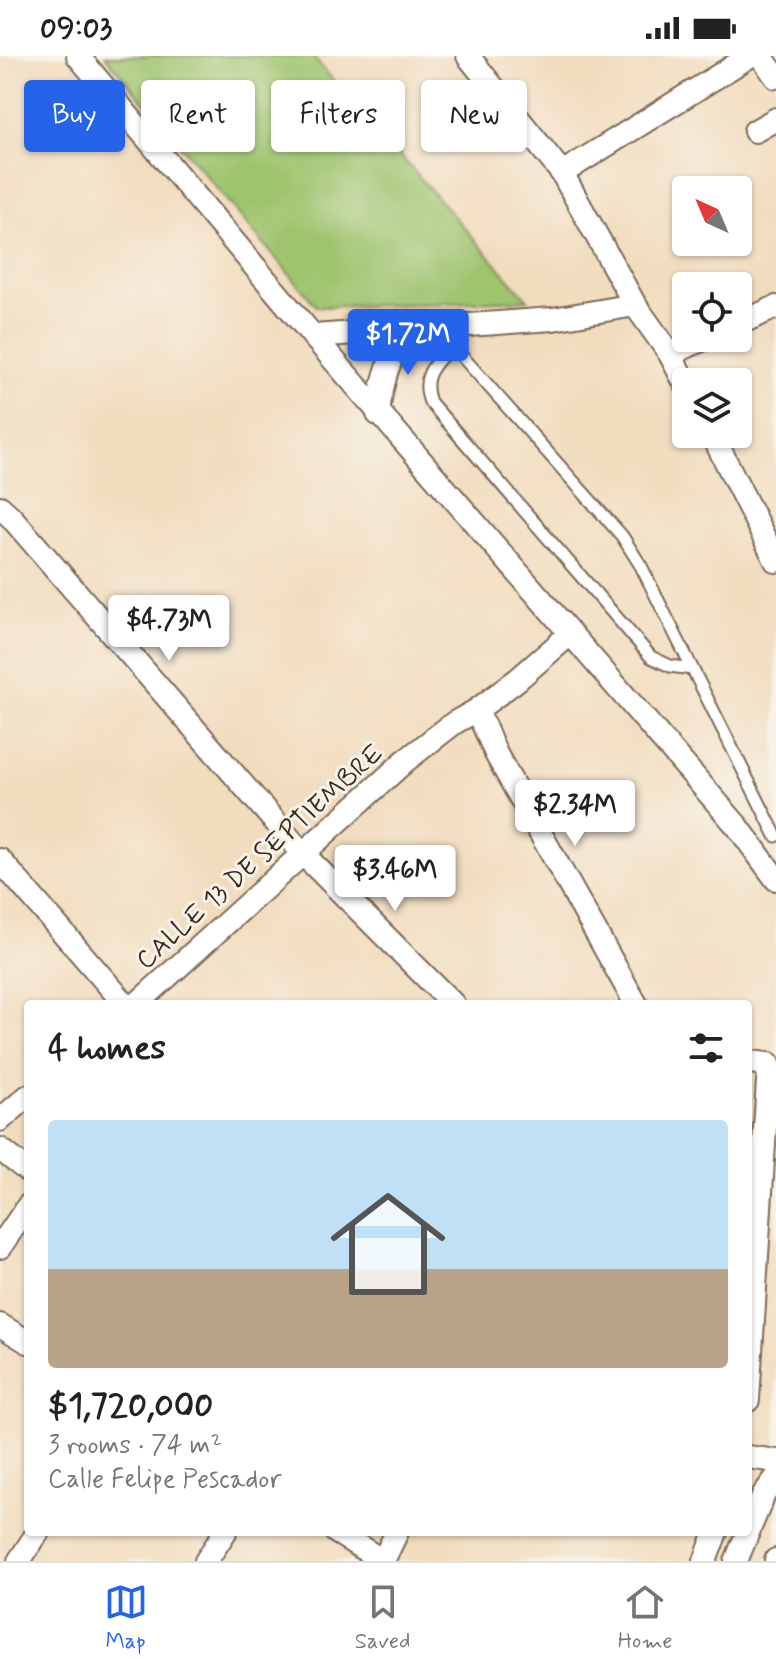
<!DOCTYPE html>
<html lang="en">
<head>
<meta charset="utf-8">
<style>
	body { margin:0; font-family:Mynerve,sans-serif; background:#f2f2f2; color:#222; height:100vh; display:flex; flex-direction:column; font-size:30px; white-space:nowrap }
	* { box-sizing:border-box; margin:0 }
	p { font-size:26px; color:#767676 }
	.icon { flex:none; width:44px; height:44px; fill:none; stroke:currentColor; stroke-width:2; stroke-linecap:round; stroke-linejoin:round }
	.map { position:relative; flex:1; overflow:hidden }
	.side { position:absolute; left:24px; top:944px; width:728px; height:536px; display:flex; flex-direction:column; background:#fff; border-radius:8px; box-shadow:0 2px 6px #0004 }
	.side>* { flex:none }
	.hud { position:absolute; left:24px; top:24px; width:728px; height:72px; display:flex; gap:16px }
	.needle { width:52px; rotate:316deg }
	.tools { position:absolute; left:672px; top:120px; display:grid; gap:16px }
	.tools a { display:grid; place-items:center; width:80px; height:80px; border-radius:8px; background:#fff; box-shadow:0 2px 6px #0004; font-size:40px }
	.price { position:absolute; translate:-50% -68px; padding:0 18px; border-radius:8px; background:#fff; color:#222; font-size:26px; line-height:52px; filter:drop-shadow(0 2px 4px #0008) }
	.price::after { content:''; position:absolute; left:50%; top:48px; width:24px; height:18px; margin-left:-12px; background:inherit; clip-path:polygon(0 0,100% 0,50% 100%) }
	.price.active { background:#2563eb; color:#fff }
	ul { padding:0; list-style:none }
	li { display:grid; align-content:center; gap:16px; height:424px; padding:0 24px }
	li+li { border-top:2px solid #e0e0e0 }
	li span { display:grid; place-items:center; height:248px; border-radius:8px; color:#555 }
	li>.icon { margin-inline-start:auto }
	span .icon { width:144px; height:144px; fill:#fffc; stroke-width:1 }
	li b { font-size:34px }
	h2 { display:flex; justify-content:space-between; align-items:center; height:96px; padding:0 24px; font-size:34px }
	.pill { padding:0 28px; border-radius:8px; background:#fff; box-shadow:0 2px 6px #0004; font-size:28px; line-height:72px }
	.pill.active { background:#2563eb; color:#fff }
	.status { display:flex; justify-content:space-between; align-items:center; height:56px; padding:0 40px; background:#fff; direction:ltr }
	.status svg { height:22px; fill:currentColor }
	.tabs { display:flex; justify-content:space-around; align-items:center; height:112px; border-top:2px solid #e0e0e0; background:#fff; font-size:22px; color:#767676 }
	.tabs a { display:grid; justify-items:center; gap:4px }
	.tabs .active { color:#2563eb }
	.map>svg:first-child { display:block }
	.green { fill:#9fc46e; stroke:#6d7746; stroke-width:2 }
	.lines { fill:none; stroke-linecap:round; stroke-linejoin:round }
	.service-casing { stroke:#7b6856; stroke-width:15 }
	.minor-casing { stroke:#7b6856; stroke-width:26 }
	.service { stroke:#fff; stroke-width:11 }
	.minor { stroke:#fff; stroke-width:22 }
	.labels { text-anchor:middle; stroke-width:6; stroke-linejoin:round; paint-order:stroke }
	.street-label { font-size:26px; fill:#3b2a1e; stroke:#f7f3e8 }
</style>
</head>
<body>
<div class="status"><b>09:03</b><svg viewBox="0 0 49 12"><path d="M0 12V9h3v3zM5 12V6h3v6zM10 12V3h3v9zM15 12V0h3v12zM26 1h20v11H26zM47 4h2v5h-2z"/></svg></div>
<div class="map">
<svg width="776" height="1505" viewBox="0 0 776 1505">
	<rect width="100%" height="100%" fill="#f7f3e8"/>
	<filter id="ink" filterUnits="userSpaceOnUse"><feTurbulence type="fractalNoise" baseFrequency=".0125" numOctaves="2"/><feDisplacementMap in="SourceGraphic" scale="16" xChannelSelector="R" yChannelSelector="G"/><feConvolveMatrix kernelMatrix="1 2 1 2 8 2 1 2 1" color-interpolation-filters="sRGB"/></filter>
	<filter id="wash" filterUnits="userSpaceOnUse"><feTurbulence type="fractalNoise" baseFrequency=".006" numOctaves="4" result="noise"/><feDisplacementMap in="SourceGraphic" scale="32" xChannelSelector="R" yChannelSelector="G"/><feGaussianBlur stdDeviation="1.8" result="paint"/><feColorMatrix in="noise" values="0 0 0 0 0 0 0 0 0 0 0 0 0 0 0 0 0 1.4 0 .05"/><feComposite in="paint" operator="in"/></filter>
	<g filter="url(#wash)">
		<rect width="100%" height="100%" fill="#f2dcbe"/>
		<polygon class="green" points="105,0 312,0 528,244 317,251"/>
	</g>
	<g filter="url(#ink)">
		<g class="lines">
			<g class="service-casing">
				<g id="service">
					<polyline points="446,271 452,289 622,480 641,510 776,780"/>
					<path d="M452,289C435,308 420,319 430,346L651,601L670,610L692,613"/>
				</g>
			</g>
			<g class="minor-casing">
				<g id="minor">
					<polyline points="78,0 313,280 553,263 635,249"/>
					<polyline points="468,0 562,117 635,249 670,298 686,329"/>
					<polyline points="761,0 776,21"/>
					<polyline points="755,75 776,63"/>
					<polyline points="562,117 750,0"/>
					<polyline points="738,268 776,251"/>
					<polyline points="313,280 738,771 776,823"/>
					<polyline points="670,298 706,282"/>
					<path d="M378,358C381,327 390,302 404,274"/>
					<polyline points="712,378 776,505"/>
					<polyline points="0,451 11,461 303,798 453,948"/>
					<polyline points="477,654 496,698 636,948"/>
					<polyline points="0,804 125,948"/>
					<polyline points="137,948 405,705 454,667 477,654 517,624 570,578"/>
					<polyline points="748,1006 769,1008 748,1344"/>
					<polyline points="0,1064 28,1040"/>
					<polyline points="0,1093 28,1115"/>
					<polyline points="0,1191 28,1150"/>
					<polyline points="0,1269 28,1286"/>
					<polyline points="748,1401 776,1405"/>
					<polyline points="336,1476 383,1505"/>
					<polyline points="748,1476 764,1438 776,1422"/>
					<polyline points="19,1505 38,1476"/>
					<polyline points="206,1505 225,1476"/>
					<polyline points="383,1505 397,1476"/>
					<polyline points="705,1505 716,1476"/>
					<polyline points="736,1505 748,1476"/>
					<polyline points="776,1505 776,1504"/>
				</g>
			</g>
			<use href="#service" class="service"/>
			<use href="#minor" class="minor"/>
		</g>
	</g>
	<g class="labels">
		<g class="street-label">
			<text transform="translate(259 800) rotate(-42)" y="9">CALLE 13 DE SEPTIEMBRE</text>
		</g>
	</g>
</svg>
<div class="tools">
<a><svg class="needle" viewBox="-14 -14 28 28"><path d="M0-13l5 13h-10z" fill="#e53935"/><path d="M0 13l5-13h-10z" fill="#767676"/></svg></a>
<a><svg class="icon" aria-label="locate" viewBox="0 0 24 24"><circle cx="12" cy="12" r="6"/><path d="M12 2v4M12 18v4M2 12h4M18 12h4"/></svg></a>
<a><svg class="icon" aria-label="layers" viewBox="0 0 24 24"><path d="M12 4l9 5-9 5-9-5zM3 14l9 5 9-5"/></svg></a>
</div>
<b class="price active" style="left:408px;top:321px">$1.72M</b>
<b class="price" style="left:169px;top:607px">$4.73M</b>
<b class="price" style="left:575px;top:792px">$2.34M</b>
<b class="price" style="left:395px;top:857px">$3.46M</b>
<div class="hud">
<a class="pill active">Buy</a>
<a class="pill">Rent</a>
<a class="pill">Filters</a>
<a class="pill">New</a>
</div>
<section class="side">
<h2>4 homes<svg class="icon" aria-label="filters" viewBox="0 0 24 24"><path d="M4 7h16M4 17h16"/><circle cx="9" cy="7" r="2"/><circle cx="15" cy="17" r="2"/></svg></h2>
<ul>
<li><span style="background:linear-gradient(#bfe0f5 60%,#b9a48a 0)"><svg class="icon" aria-label="home" viewBox="0 0 24 24"><path d="M3 11l9-7 9 7M6 9v11h12V9"/></svg></span><div><b>$1,720,000</b><p>3 rooms · 74 m²</p><p>Calle Felipe Pescador</p></div></li>
</ul>
</section>
</div>
<nav class="tabs">
<a class="active"><svg class="icon" aria-label="map" viewBox="0 0 24 24"><path d="M3 6l6-2 6 2 6-2v14l-6 2-6-2-6 2zM9 4v14M15 6v14"/></svg>Map</a>
<a><svg class="icon" aria-label="saved" viewBox="0 0 24 24"><path d="M7 4h10v16l-5-4-5 4z"/></svg>Saved</a>
<a><svg class="icon" aria-label="home" viewBox="0 0 24 24"><path d="M3 11l9-7 9 7M6 9v11h12V9"/></svg>Home</a>
</nav>
</body>
</html>
